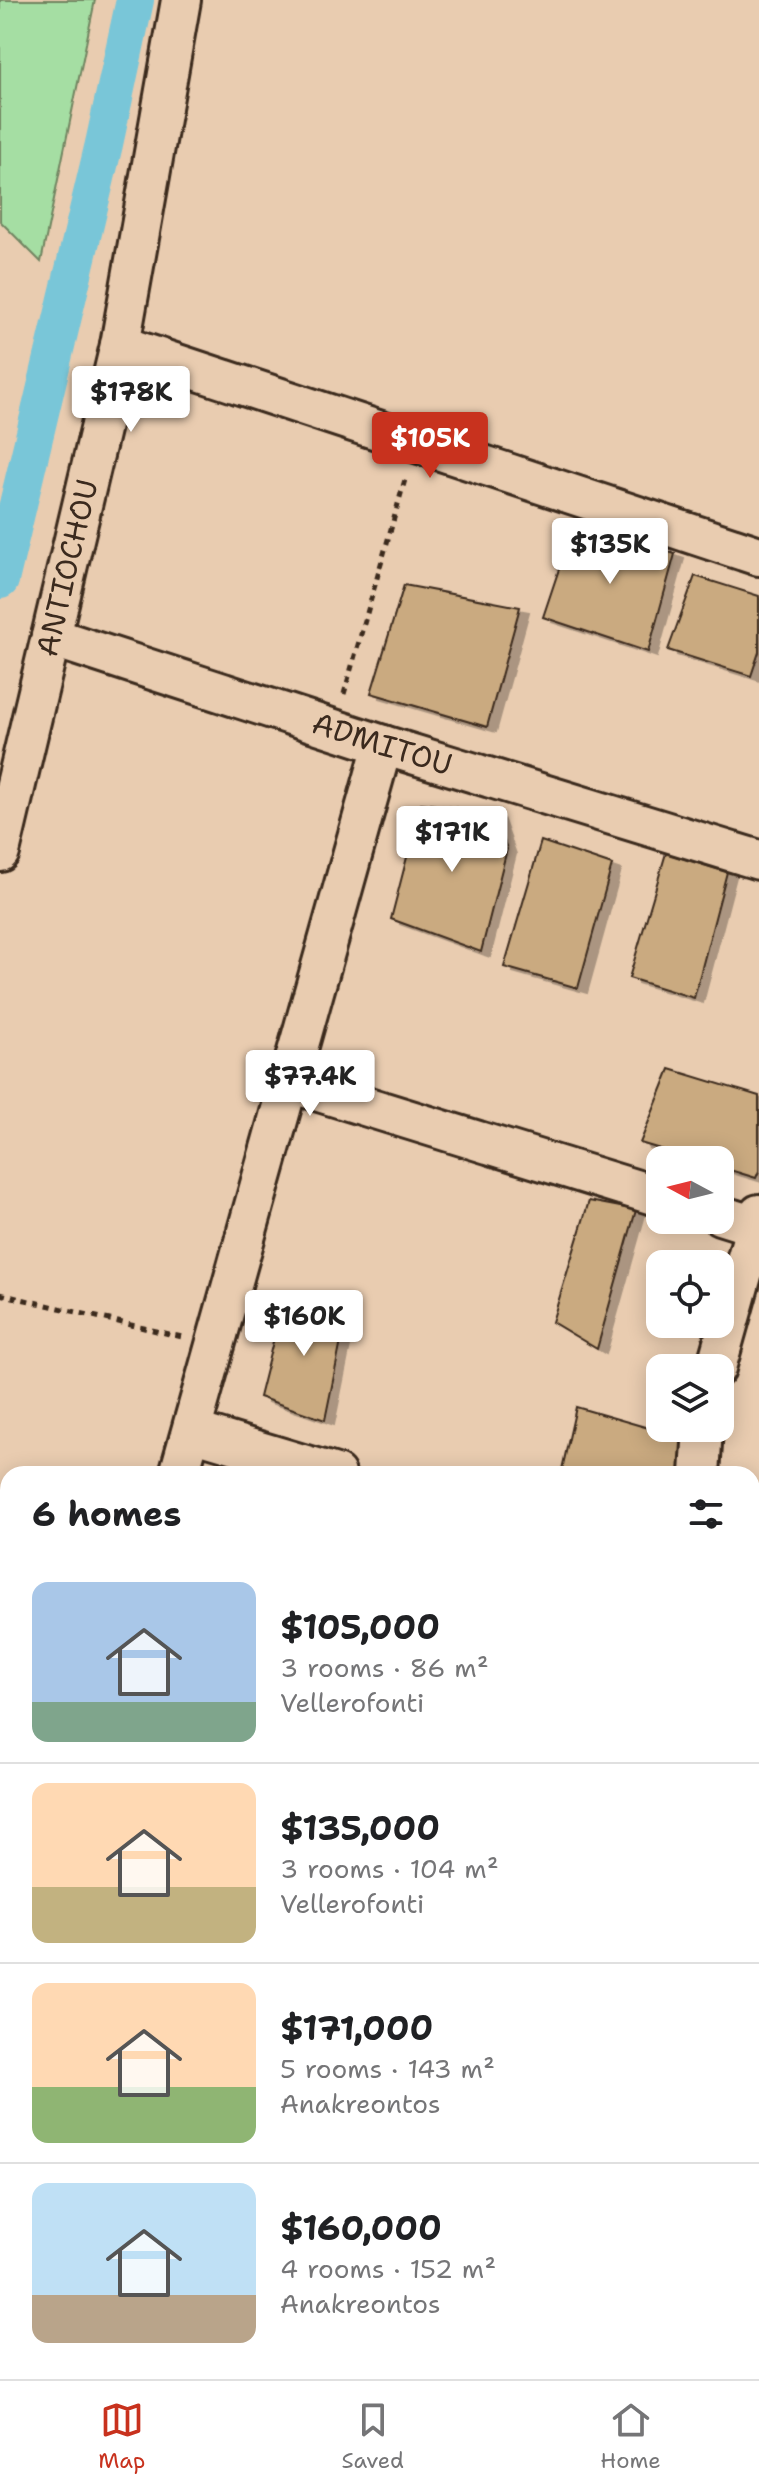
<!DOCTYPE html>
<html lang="en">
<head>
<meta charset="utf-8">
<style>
	body { margin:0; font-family:"Shantell Sans",sans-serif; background:#f2f2f2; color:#202124; height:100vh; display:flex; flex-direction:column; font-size:30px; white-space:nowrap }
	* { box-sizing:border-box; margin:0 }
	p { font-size:26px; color:#757577 }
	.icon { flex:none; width:44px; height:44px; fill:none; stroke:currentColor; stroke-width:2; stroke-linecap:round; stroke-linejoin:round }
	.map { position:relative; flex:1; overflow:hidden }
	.side { position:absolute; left:0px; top:1466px; width:760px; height:914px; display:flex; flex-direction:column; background:#fff; border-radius:24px 24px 0 0; box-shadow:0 4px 20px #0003 }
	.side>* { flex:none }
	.needle { width:52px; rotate:277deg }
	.controls { position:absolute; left:646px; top:1146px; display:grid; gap:16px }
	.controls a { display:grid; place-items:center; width:88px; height:88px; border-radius:16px; background:#fff; box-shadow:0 4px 20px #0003; font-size:40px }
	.price { position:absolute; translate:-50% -68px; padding:0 18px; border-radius:8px; background:#fff; color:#222; font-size:26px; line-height:52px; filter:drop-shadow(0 2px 4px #0008) }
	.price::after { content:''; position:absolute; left:50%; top:48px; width:24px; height:18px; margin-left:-12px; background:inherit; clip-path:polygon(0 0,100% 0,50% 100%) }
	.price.selected { background:#c8321e; color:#fff }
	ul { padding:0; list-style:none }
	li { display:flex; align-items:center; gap:24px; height:200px; padding:0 32px }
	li+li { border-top:2px solid #e0e0e0 }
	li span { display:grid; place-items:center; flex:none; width:224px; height:160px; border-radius:16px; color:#555 }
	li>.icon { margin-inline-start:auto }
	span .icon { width:96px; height:96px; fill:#fffc; stroke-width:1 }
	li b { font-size:34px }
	h2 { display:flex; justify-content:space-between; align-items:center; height:96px; padding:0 32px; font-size:34px }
	.tab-bar { display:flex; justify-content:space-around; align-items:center; height:112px; border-top:2px solid #e0e0e0; background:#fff; font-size:22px; color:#757577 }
	.tab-bar a { display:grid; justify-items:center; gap:4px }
	.tab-bar .selected { color:#c8321e }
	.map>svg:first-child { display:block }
	.green { fill:#a5dea3; stroke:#708460; stroke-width:2 }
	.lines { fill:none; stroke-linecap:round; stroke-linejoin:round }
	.canal { stroke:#79c6d8; stroke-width:38 }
	.building { fill:#caaa80; stroke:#3b2a1e; stroke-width:2; filter:url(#shadow) }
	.minor-casing { stroke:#3b2a1e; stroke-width:44 }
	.major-casing { stroke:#3b2a1e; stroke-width:50 }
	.path { stroke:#3b2a1e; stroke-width:5; stroke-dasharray:6 6; stroke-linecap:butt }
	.minor { stroke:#e9ccb0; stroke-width:38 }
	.major { stroke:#fdde96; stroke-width:44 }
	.labels { text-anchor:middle; stroke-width:6; stroke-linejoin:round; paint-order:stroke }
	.street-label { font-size:30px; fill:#3b2a1e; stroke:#e9ccb0 }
</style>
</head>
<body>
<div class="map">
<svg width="759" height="2379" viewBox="0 0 759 2379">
	<defs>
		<filter id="shadow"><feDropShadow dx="9" dy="5" stdDeviation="0" flood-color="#0004"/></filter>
	</defs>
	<rect width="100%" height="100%" fill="#e9ccb0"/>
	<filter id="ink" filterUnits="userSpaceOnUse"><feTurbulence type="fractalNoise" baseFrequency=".0125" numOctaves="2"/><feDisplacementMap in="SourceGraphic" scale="16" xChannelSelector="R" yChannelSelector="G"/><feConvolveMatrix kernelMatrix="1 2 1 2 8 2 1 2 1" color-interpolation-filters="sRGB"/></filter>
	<g filter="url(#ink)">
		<g class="green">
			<polygon points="0,0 95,0 41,262 0,221"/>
			<polygon points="0,2305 8,2307 8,2372 168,2372 185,2379 0,2379"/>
		</g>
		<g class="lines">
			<polyline class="canal" points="0,580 104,144 135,0"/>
		</g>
		<g class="building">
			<polygon points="575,521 675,554 648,652 543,617"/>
			<polygon points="695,576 759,596 759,652 751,676 668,650"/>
			<polygon points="404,585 520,607 487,727 371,693"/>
			<polygon points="421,803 494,813 507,849 481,952 391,919"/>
			<polygon points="541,841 612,865 578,988 504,967"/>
			<polygon points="666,853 727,872 694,998 629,978"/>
			<polygon points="670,1069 759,1096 759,1171 756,1178 720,1167 720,1160 697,1160 640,1143"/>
			<polygon points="589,1201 636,1210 597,1349 552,1322"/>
			<polygon points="285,1294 346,1317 325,1420 259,1397"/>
			<polygon points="576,1407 690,1440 684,1474 561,1474"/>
			<polygon points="753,1656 759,1667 759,1802 752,1790"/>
			<polygon points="752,1905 759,1919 759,1971 752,1975"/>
			<polygon points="759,2189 759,2238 752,2235 752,2209"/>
			<polygon points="752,2283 759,2286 759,2379 742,2372 752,2372"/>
		</g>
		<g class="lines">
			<g class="minor-casing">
				<g id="minor">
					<polyline points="120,345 759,556"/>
					<path id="s1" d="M51,637L383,745L759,860"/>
					<path id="s2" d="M0,852L120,345L181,0"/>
					<polyline points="287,1082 660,1197"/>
					<polyline points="720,1215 755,1226"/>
					<polyline points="716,1368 759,1214"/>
					<polyline points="192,1431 336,1474"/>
					<polyline points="179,1474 383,745"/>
					<polyline points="700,1474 703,1428"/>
					<polyline points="752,1629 759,1625"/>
					<polyline points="0,1746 8,1747"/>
					<polyline points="752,2015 759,2010"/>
					<polyline points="752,2099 759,2102"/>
					<polyline points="0,2115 8,2111"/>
					<polyline points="654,2372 671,2379"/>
				</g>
			</g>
			<g class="major-casing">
				<g id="major">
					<polyline points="0,2197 8,2200"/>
					<polyline points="0,2259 8,2262"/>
					<polyline points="292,2372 310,2379"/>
					<polyline points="463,2372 482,2379"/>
				</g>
			</g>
			<g class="path">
				<polyline points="344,694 406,476"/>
				<polyline points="0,1294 182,1337"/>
				<polyline points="569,2372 587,2379"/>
			</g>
			<use href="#minor" class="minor"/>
			<use href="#major" class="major"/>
		</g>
	</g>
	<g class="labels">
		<g class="street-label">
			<text dy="10" stroke="none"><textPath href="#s2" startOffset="292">ANTIOCHOU</textPath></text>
			<text dy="10" stroke="none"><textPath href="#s1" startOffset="348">ADMITOU</textPath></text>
		</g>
	</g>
</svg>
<div class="controls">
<a><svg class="needle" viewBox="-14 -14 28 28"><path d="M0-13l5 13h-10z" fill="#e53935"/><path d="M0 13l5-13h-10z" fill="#757577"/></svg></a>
<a><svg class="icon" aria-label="locate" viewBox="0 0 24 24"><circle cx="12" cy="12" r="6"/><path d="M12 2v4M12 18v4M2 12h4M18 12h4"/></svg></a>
<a><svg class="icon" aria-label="layers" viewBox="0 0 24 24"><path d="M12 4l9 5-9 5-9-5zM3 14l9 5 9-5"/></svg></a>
</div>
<b class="price" style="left:131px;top:434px">$178K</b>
<b class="price selected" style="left:430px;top:480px">$105K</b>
<b class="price" style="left:610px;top:586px">$135K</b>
<b class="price" style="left:452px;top:874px">$171K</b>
<b class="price" style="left:310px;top:1118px">$77.4K</b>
<b class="price" style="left:304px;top:1358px">$160K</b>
<section class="side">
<h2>6 homes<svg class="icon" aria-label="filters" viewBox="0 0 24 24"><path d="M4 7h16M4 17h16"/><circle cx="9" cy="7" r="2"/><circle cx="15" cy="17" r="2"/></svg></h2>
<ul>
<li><span style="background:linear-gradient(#a9c7e8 75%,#7fa58c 0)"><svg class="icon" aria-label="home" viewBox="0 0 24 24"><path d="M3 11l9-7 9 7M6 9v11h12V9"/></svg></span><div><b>$105,000</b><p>3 rooms · 86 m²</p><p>Vellerofonti</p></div></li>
<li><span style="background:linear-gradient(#ffd9b3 65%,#c2b280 0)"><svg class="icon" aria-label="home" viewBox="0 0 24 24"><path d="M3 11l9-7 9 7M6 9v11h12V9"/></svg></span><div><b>$135,000</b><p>3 rooms · 104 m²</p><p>Vellerofonti</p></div></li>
<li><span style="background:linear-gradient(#ffd9b3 65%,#8fb573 0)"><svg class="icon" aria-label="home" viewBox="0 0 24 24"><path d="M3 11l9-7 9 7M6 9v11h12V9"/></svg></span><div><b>$171,000</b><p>5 rooms · 143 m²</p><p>Anakreontos</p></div></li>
<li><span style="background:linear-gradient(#bfe0f5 70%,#b9a48a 0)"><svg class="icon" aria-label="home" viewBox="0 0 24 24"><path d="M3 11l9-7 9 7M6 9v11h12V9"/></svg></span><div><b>$160,000</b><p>4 rooms · 152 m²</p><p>Anakreontos</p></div></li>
</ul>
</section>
</div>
<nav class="tab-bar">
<a class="selected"><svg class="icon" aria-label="map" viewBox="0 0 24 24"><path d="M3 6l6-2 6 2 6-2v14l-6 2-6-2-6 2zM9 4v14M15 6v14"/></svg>Map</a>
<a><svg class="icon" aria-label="saved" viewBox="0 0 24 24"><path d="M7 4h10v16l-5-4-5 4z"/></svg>Saved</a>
<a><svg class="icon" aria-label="home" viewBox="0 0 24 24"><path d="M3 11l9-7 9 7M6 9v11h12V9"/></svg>Home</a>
</nav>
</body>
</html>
